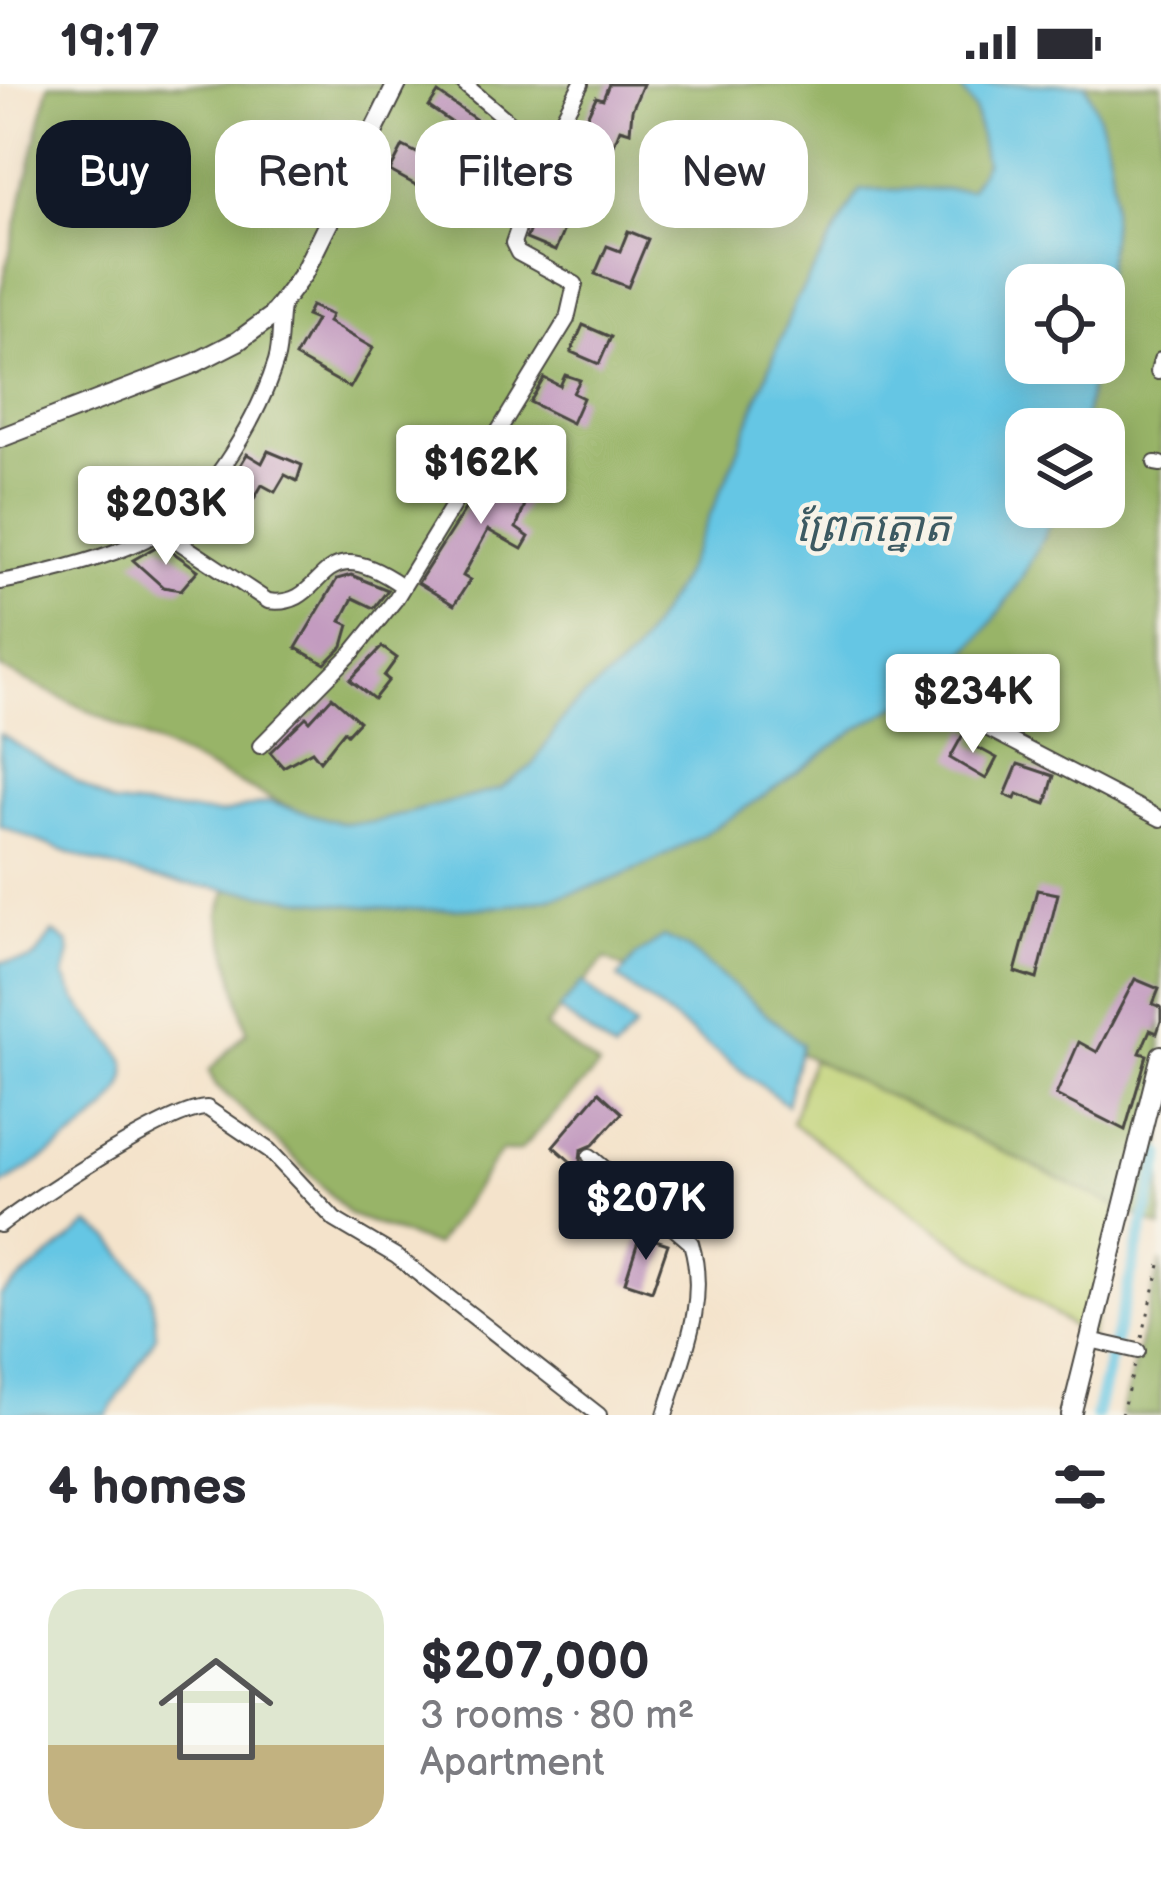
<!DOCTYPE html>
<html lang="en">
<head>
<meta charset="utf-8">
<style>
	body { margin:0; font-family:"Balsamiq Sans","Noto Sans Khmer",sans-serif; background:#f2f2f3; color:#2b2b33; height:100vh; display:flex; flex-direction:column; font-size:45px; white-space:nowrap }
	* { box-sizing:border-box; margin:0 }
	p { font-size:39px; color:#7c7c81 }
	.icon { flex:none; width:66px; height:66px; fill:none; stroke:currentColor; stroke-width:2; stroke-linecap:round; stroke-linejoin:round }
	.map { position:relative; height:1331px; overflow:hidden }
	.panel { display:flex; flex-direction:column; background:#fff; flex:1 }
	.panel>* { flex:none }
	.hud { position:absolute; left:36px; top:36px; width:1089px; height:108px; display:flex; gap:24px }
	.fabs { position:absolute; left:1005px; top:180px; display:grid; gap:24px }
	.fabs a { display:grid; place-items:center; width:120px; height:120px; border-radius:24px; background:#fff; box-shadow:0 6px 30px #0003; font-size:60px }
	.price { position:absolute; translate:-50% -102px; padding:0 27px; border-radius:12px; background:#fff; color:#222; font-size:39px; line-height:78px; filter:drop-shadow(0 3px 6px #0008) }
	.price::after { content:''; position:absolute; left:50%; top:72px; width:36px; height:27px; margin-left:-18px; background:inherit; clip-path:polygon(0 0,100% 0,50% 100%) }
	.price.selected { background:#111827; color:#fff }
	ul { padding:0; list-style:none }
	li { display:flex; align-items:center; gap:36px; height:300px; padding:0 48px }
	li+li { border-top:3px solid #e1e1e2 }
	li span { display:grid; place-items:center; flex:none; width:336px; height:240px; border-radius:36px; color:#555 }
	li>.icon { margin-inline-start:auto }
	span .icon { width:144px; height:144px; fill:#fffc; stroke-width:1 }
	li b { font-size:51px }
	h2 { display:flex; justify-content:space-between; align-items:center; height:144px; padding:0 48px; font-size:51px }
	.chip { padding:0 42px; border-radius:36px; background:#fff; box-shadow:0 6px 30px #0003; font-size:42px; line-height:108px }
	.chip.selected { background:#111827; color:#fff }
	.status { display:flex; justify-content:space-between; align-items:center; height:84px; padding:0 60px; background:#fff; direction:ltr }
	.status svg { height:33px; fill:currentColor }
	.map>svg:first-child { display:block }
	.green { fill:#c0d276; stroke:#767e50; stroke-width:3 }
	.forest { fill:#98b467; stroke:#627049; stroke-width:3; fill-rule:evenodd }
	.water { fill:#65c6e4; stroke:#487888; stroke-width:3 }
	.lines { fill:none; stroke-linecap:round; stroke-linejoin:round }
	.canal { stroke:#65c6e4; stroke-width:12 }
	.building { fill:#c39bc0 }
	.minor-casing { stroke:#494743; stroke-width:18 }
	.major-casing { stroke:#494743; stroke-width:22 }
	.path { stroke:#494743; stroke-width:3; stroke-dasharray:3 9; stroke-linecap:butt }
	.minor { stroke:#fff; stroke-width:14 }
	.major { stroke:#fff; stroke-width:18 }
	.labels { text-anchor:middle; stroke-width:9; stroke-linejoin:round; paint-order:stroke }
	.water-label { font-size:42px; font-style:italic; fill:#3c5a62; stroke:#f7f3e8 }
</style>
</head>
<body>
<div class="status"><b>19:17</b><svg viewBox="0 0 49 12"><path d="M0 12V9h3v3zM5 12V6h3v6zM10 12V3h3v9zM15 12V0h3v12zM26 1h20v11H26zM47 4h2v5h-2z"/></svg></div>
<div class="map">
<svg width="1161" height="1331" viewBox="0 0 1161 1331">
	<rect width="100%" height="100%" fill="#f7f3e8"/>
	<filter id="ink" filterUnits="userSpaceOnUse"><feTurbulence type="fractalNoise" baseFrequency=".00833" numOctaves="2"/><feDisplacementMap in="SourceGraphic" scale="24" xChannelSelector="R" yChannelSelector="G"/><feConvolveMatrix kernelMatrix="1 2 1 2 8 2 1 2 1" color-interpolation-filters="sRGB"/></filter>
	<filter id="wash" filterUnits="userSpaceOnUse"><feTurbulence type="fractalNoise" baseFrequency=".004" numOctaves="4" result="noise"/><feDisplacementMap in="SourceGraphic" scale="48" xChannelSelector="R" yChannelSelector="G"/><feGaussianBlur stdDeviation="2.7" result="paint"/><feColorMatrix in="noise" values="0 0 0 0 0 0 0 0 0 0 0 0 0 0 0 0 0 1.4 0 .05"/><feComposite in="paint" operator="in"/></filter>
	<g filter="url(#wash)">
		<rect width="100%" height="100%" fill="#f4e3cb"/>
		<polygon class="green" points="815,965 1135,1075 1090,1256 792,1039"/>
		<g class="forest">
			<path d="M49,0H1161V1144L605,875L545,943L599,983L519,1067H501L435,1162L350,1131L307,1086L215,1000L209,987L247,948L219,831L227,805L494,822L0,584V211ZM1026,201H1104V279H1026ZM1026,345H1104V423H1026Z"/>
			<polygon points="1161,1177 1161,1331 1121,1331"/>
		</g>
		<g class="water">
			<path d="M958,0H1085C1123,77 1114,124 1104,206V201H1026V279H1094L1083,345H1026V423H1057C1024,497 985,564 917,610C894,625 869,636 847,652C774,706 698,761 614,795C504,839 378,828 264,810C222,804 178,801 138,790C90,778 45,760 0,742V650L113,720L163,725L220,730L269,718L341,739L374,738L500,705L532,682L568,627L632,573L679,499L729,389L795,218L860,106L970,105L985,79L975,26Z"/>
			<path d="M53,848L68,859L70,868L64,893C70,901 72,910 77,917C91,938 113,954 124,976C144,1019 30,1083 0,1102V878C41,878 32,877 53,848Z"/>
			<polygon points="663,853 689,865 802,960 787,1021 618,894 636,872"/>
			<polygon points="582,898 635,944 614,968 559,926"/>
			<polygon points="89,1140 111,1155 150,1204 155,1234 156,1252 107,1331 0,1331 0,1212"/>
		</g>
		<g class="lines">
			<polyline class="canal" points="1096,1331 1161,1071"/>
		</g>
		<g id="blocks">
			<g class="building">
				<polygon points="609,0 643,0 632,26 630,48 620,45 607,78 569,64 581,38 584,39 596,13 603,15"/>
				<polygon points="438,9 498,51 489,64 429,23"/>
				<polygon points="403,62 450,86 436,112 390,87"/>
				<polygon points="555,101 583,113 575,133 570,131 555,167 526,155 536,131 542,134"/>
				<polygon points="628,147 648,155 628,203 595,190 607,162 620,167"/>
				<polygon points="311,222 331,231 328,238 373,264 350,304 295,273 316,236 306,232"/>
				<polygon points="583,241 611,253 599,280 571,268"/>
				<polygon points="565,291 580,296 573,309 583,314 572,339 530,318 544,294 560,302"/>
				<polygon points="268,367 302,381 297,397 285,391 275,408 262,401 245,430 220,415 247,370 262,379"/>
				<polygon points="502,367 533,384 520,409 528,413 516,444 529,453 522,465 488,446 463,492 470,496 454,521 418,499"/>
				<polygon points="161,460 198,486 181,506 163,503 133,476"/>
				<polygon points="351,491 388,506 374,524 353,514 341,537 349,541 343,562 325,580 296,564 337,495"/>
				<polygon points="382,563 397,574 384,592 389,596 374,615 350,596"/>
				<polygon points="332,613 359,637 347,650 344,647 320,677 312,667 283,683 270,668 306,633 310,637"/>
				<polygon points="966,645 976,651 971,660 997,674 986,695 950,674"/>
				<polygon points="1018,680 1054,692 1046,720 1017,710 1015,715 1005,711"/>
				<polygon points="1037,806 1058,810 1037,895 1015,888"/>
				<polygon points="1135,895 1159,905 1153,920 1161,923 1161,937 1157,949 1150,946 1140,969 1147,971 1125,1046 1056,1011 1079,958 1097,968"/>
				<polygon points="599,1008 622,1029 593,1061 581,1066 580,1077 591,1088 587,1092 553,1062"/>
				<polygon points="640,1151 668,1160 652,1207 625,1198"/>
			</g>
		</g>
	</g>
	<g filter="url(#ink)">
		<use href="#blocks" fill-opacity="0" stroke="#494743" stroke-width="3"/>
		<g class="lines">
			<g class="minor-casing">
				<g id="minor">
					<polyline points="464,0 545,68"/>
					<polyline points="1158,288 1161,276"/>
					<polyline points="1155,379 1161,380"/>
					<path d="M162,447L268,517C330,526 312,440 401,501"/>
					<path d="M0,498C43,491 131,468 166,444C213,411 259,332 276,277C281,261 279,240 282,223"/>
					<polyline points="977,639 1161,735"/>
					<polyline points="260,662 352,569 395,516 567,235 575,200 518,169 513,159 545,68 581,0"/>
					<path d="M590,1072L691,1159C709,1218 682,1274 665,1331"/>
					<path d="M0,1141C35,1114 170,1024 207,1024L269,1066L335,1136L396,1172L599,1331"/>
					<polyline points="1090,1256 1138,1267"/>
				</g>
			</g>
			<g class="major-casing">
				<g id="major">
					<polyline points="0,354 195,279 238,257 271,233 303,190 397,0"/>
					<polyline points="1071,1331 1161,971"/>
				</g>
			</g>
			<g class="path">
				<polyline points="1142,1254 1161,1177"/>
				<polyline points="1121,1331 1135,1281"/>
			</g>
			<use href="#minor" class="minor"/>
			<use href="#major" class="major"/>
		</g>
	</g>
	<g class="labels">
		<g class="water-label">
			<text x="873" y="457">ព្រែកត្នោត</text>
		</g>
	</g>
</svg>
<div class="fabs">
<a><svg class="icon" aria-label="locate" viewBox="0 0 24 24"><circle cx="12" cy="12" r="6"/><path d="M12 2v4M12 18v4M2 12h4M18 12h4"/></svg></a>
<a><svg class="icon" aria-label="layers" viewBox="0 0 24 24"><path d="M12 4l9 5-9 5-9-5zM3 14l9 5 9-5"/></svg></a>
</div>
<b class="price" style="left:481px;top:443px">$162K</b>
<b class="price" style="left:166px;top:484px">$203K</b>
<b class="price" style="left:973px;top:672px">$234K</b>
<b class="price selected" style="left:646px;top:1179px">$207K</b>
<div class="hud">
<a class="chip selected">Buy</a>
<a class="chip">Rent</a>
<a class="chip">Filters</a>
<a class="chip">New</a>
</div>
</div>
<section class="panel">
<h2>4 homes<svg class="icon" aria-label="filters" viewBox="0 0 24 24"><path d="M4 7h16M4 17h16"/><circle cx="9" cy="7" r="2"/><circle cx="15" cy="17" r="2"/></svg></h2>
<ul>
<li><span style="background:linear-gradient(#dfe7d0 65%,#c2b280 0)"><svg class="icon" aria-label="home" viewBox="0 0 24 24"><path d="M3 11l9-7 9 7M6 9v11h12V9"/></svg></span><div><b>$207,000</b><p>3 rooms · 80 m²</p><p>Apartment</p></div></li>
</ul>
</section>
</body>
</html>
